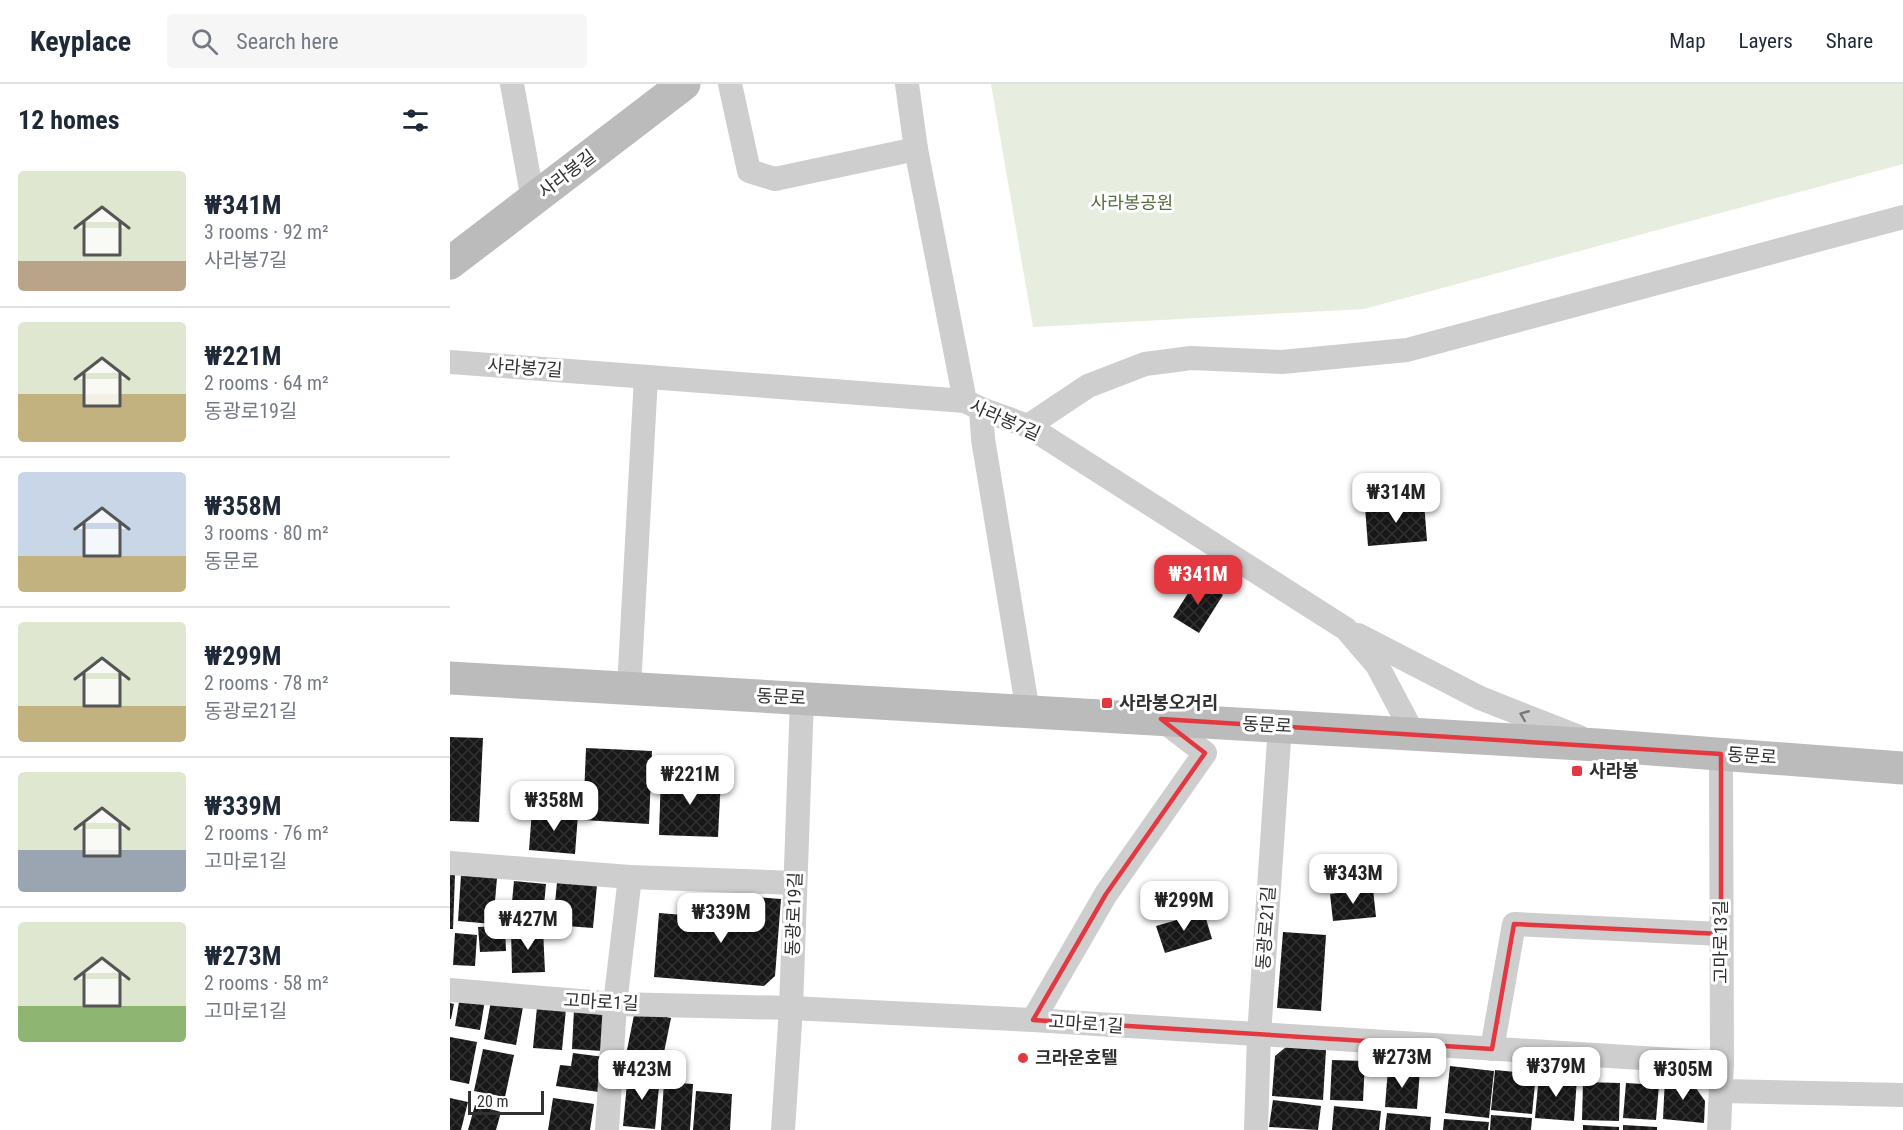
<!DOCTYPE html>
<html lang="en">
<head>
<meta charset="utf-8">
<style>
	body { margin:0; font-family:"Roboto Condensed","Noto Sans KR",sans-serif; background:#f6f6f7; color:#1f2937; height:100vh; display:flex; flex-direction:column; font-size:22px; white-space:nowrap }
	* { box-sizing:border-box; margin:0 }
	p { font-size:20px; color:#747a83 }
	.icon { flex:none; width:33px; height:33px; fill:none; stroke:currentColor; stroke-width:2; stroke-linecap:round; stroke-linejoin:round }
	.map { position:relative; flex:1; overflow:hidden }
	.details { display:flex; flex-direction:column; background:#fff; width:450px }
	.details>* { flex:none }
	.scale { position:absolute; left:18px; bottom:15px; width:76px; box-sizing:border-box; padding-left:6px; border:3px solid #313131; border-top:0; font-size:16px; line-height:21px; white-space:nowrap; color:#313131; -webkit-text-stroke:4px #fff; paint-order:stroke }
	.price { position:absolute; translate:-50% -51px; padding:0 14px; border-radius:12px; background:#fff; color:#222; font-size:20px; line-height:39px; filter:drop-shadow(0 2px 3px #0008) }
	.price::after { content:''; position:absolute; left:50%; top:36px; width:18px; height:14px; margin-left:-9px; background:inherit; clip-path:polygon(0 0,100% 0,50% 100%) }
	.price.on { background:#e43840; color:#fff }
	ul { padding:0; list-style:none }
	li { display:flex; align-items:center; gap:18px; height:150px; padding:0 18px }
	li+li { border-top:2px solid #e0e1e3 }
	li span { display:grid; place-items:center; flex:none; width:168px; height:120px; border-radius:6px; color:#555 }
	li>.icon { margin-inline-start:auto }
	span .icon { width:72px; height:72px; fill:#fffc; stroke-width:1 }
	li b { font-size:26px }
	h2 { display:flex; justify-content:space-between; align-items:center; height:72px; padding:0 18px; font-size:26px }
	header { display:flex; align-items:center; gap:36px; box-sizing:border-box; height:84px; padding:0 30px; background:#fff; border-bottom:2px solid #e0e1e3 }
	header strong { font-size:28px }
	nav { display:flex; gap:33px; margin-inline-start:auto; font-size:21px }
	.search { width:420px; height:54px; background:#f6f6f7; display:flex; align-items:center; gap:15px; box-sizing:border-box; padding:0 21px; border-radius:6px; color:#747a83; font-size:22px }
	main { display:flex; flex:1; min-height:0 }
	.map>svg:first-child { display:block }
	.park { fill:#e7eee0 }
	.building { fill:url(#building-cross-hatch) }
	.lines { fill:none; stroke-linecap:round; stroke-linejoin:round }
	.street { stroke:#cecece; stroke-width:24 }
	.secondary { stroke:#bbb; stroke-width:33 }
	.oneway { stroke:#787878 }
	.marked { fill:none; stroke:#e43840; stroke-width:4.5; stroke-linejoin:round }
	.poi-dot { fill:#e43840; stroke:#fff; stroke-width:2 }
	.labels { text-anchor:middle; stroke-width:6; stroke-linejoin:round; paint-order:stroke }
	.street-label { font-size:18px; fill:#313131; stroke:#fff }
	.park-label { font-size:18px; fill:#536e3e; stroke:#fff }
	.poi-label { font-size:18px; font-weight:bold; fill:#313131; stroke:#fff; text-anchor:start }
</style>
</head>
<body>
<header>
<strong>Keyplace</strong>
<div class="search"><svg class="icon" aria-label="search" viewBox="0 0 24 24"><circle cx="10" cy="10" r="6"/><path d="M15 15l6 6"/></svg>Search here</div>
<nav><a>Map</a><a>Layers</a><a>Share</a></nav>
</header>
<main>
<section class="details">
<h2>12 homes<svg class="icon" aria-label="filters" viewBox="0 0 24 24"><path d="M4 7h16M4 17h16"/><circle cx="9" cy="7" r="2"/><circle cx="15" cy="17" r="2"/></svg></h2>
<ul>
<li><span style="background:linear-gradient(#dfe7d0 75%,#b9a48a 0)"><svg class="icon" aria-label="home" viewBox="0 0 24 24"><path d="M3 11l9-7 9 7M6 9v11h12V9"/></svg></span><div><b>₩341M</b><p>3 rooms · 92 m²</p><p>사라봉7길</p></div></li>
<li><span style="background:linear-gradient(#dfe7d0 60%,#c2b280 0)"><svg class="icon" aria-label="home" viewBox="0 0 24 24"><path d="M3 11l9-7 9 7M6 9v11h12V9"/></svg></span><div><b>₩221M</b><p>2 rooms · 64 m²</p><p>동광로19길</p></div></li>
<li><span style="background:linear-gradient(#c9d6e8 70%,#c2b280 0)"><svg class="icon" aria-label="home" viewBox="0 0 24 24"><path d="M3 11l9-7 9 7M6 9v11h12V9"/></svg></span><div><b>₩358M</b><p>3 rooms · 80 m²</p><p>동문로</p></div></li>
<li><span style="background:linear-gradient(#dfe7d0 70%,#c2b280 0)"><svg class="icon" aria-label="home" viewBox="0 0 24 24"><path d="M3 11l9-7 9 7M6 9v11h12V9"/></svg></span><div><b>₩299M</b><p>2 rooms · 78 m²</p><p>동광로21길</p></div></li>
<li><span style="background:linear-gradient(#dfe7d0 65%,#9aa5b1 0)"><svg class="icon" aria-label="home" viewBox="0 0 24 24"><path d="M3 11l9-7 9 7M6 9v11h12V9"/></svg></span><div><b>₩339M</b><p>2 rooms · 76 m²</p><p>고마로1길</p></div></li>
<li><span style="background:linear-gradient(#dfe7d0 70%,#8fb573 0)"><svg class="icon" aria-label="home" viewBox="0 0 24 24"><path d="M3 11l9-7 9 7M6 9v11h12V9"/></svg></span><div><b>₩273M</b><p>2 rooms · 58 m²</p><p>고마로1길</p></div></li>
</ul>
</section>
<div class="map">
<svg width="1453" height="1046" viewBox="0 0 1453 1046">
	<defs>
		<pattern id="building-cross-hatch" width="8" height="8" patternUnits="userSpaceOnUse" patternTransform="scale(1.5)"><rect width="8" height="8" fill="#181818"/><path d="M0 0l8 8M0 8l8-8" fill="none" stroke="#313131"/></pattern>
	</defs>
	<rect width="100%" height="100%" fill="#fff"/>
	<polygon class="park" points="541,0 1453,0 1453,80 914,225 583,243"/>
	<g class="building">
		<polygon points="974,418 977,457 918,462 915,423"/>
		<polygon points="747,495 773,511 749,549 723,533"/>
		<polygon points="0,653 33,654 29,738 0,737"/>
		<polygon points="136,664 202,667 199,740 133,736"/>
		<polygon points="211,690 271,693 268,753 209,751"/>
		<polygon points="82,726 128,730 125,770 79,766"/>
		<polygon points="0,791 5,791 3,845 0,845"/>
		<polygon points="11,791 47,794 43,840 8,837"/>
		<polygon points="64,797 96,800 92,842 60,839"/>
		<polygon points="107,798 147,801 143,844 103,841"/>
		<polygon points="923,805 926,833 883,837 880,810"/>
		<polygon points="284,811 331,815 325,892 314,902 204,893 209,829 282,835"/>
		<polygon points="754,828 762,855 715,869 706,842"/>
		<polygon points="55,842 56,867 30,868 28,843"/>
		<polygon points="61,845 93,845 95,888 62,889"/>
		<polygon points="833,848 876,851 871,927 827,924"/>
		<polygon points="5,849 27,851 25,882 3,881"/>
		<polygon points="10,912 35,916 30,946 5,942"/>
		<polygon points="41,917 73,923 66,961 34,955"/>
		<polygon points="0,919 4,920 1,935 0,935"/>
		<polygon points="87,923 116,925 112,966 83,964"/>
		<polygon points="124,925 155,926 153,967 122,965"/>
		<polygon points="185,926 221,934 210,988 174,981"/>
		<polygon points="0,953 27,958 19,1000 0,996"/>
		<polygon points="836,963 876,966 873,1016 822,1012 825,972"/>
		<polygon points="33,965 64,971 55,1013 24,1007"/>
		<polygon points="123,969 154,973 149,1008 106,1002 110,981 121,982"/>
		<polygon points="882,976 915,977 913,1017 880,1016"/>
		<polygon points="1000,982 1044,987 1039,1034 995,1029"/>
		<polygon points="938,984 970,986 967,1025 935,1023"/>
		<polygon points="1045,986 1086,990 1082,1030 1041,1026"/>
		<polygon points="178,989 210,992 205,1045 173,1042"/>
		<polygon points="1089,991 1127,994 1124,1037 1085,1034"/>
		<polygon points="1215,993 1239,994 1255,1017 1254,1039 1213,1035"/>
		<polygon points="214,998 243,1000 240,1046 211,1046"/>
		<polygon points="1133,998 1170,999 1169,1037 1132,1036"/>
		<polygon points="1176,999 1209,1001 1206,1036 1173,1034"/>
		<polygon points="246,1007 282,1010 280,1046 243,1046"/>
		<polygon points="0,1014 18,1018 11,1046 0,1046"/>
		<polygon points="103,1014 144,1020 140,1046 98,1046"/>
		<polygon points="823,1016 871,1022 868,1046 819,1043"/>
		<polygon points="25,1021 51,1028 46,1046 18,1046"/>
		<polygon points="884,1022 931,1027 929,1046 882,1046"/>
		<polygon points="937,1029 981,1033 980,1046 935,1046"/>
		<polygon points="1041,1031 1082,1034 1081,1046 1040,1046"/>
		<polygon points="994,1035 1039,1038 1038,1046 993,1046"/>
		<polygon points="1133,1041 1169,1043 1169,1046 1133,1046"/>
		<polygon points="1173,1041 1207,1043 1207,1046 1173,1046"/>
	</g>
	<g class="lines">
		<g class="street">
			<polyline points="62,0 83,116"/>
			<polyline points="280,0 299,87 325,95 466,65"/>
			<polyline points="457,0 466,65 515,317"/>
			<polyline points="0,278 515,317 531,325 578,342 896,545 927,581 963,649"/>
			<polyline points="531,325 533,355 578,628"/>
			<polyline points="578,342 638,302 695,280 741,274 832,278 957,266 1453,133"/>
			<polyline points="908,551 1030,614 1129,653"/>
			<polyline points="179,604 196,293"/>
			<polyline points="0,779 180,793 345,799"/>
			<polyline points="0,906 165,920 341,924 583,936 1272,979"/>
			<polyline points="583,936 656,810 755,669 711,635"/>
			<polyline points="1042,965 1064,840 1271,850"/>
			<polyline points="1271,1007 1453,1011"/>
			<polyline points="157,1046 165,920 180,793"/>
			<polyline points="333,1046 341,924 352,614"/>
			<polyline points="806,1046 809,951 830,641"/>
			<polyline points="1269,1046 1272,979 1271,670"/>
		</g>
		<g class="secondary">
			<polyline points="0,179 234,0"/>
			<polyline points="0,594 1148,661 1453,684"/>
		</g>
	</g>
	<defs><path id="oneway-chevron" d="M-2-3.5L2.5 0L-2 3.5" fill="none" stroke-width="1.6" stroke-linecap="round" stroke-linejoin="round" transform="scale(1.5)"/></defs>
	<use class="oneway" href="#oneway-chevron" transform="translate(1074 631) rotate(-158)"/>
	<path class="marked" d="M711,635L1271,670V850L1064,840L1042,965L583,936L656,810L755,669Z"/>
	<g class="poi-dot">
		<rect x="651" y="613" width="12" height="12" rx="3"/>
		<rect x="1121" y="681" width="12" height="12" rx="3"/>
		<circle cx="573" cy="974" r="6"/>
	</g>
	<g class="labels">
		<g class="street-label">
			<text transform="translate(117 90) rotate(-37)" y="6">사라봉길</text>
			<text transform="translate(75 284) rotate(4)" y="6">사라봉7길</text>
			<text transform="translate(555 336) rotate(24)" y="6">사라봉7길</text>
			<text transform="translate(331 613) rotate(3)" y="6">동문로</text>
			<text transform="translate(817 641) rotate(3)" y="6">동문로</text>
			<text transform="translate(1302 672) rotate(4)" y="6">동문로</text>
			<text transform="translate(344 830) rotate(-88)" y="6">동광로19길</text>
			<text transform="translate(816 844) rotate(-86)" y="6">동광로21길</text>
			<text transform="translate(1271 858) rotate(-90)" y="6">고마로13길</text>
			<text transform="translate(151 918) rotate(3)" y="6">고마로1길</text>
			<text transform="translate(636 940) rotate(4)" y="6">고마로1길</text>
		</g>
		<g class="park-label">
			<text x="682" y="125">사라봉공원</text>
		</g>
		<g class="poi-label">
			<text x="669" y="625">사라봉오거리</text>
			<text x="1139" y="693">사라봉</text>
			<text x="585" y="980">크라운호텔</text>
		</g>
	</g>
</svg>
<div class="scale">20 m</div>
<b class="price" style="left:946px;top:440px">₩314M</b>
<b class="price on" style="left:748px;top:522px">₩341M</b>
<b class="price" style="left:240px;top:722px">₩221M</b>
<b class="price" style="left:104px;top:748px">₩358M</b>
<b class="price" style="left:903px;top:821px">₩343M</b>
<b class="price" style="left:734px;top:848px">₩299M</b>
<b class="price" style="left:271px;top:860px">₩339M</b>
<b class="price" style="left:78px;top:867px">₩427M</b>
<b class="price" style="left:952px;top:1005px">₩273M</b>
<b class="price" style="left:1106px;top:1014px">₩379M</b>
<b class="price" style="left:192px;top:1017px">₩423M</b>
<b class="price" style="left:1233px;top:1017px">₩305M</b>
</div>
</main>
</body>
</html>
